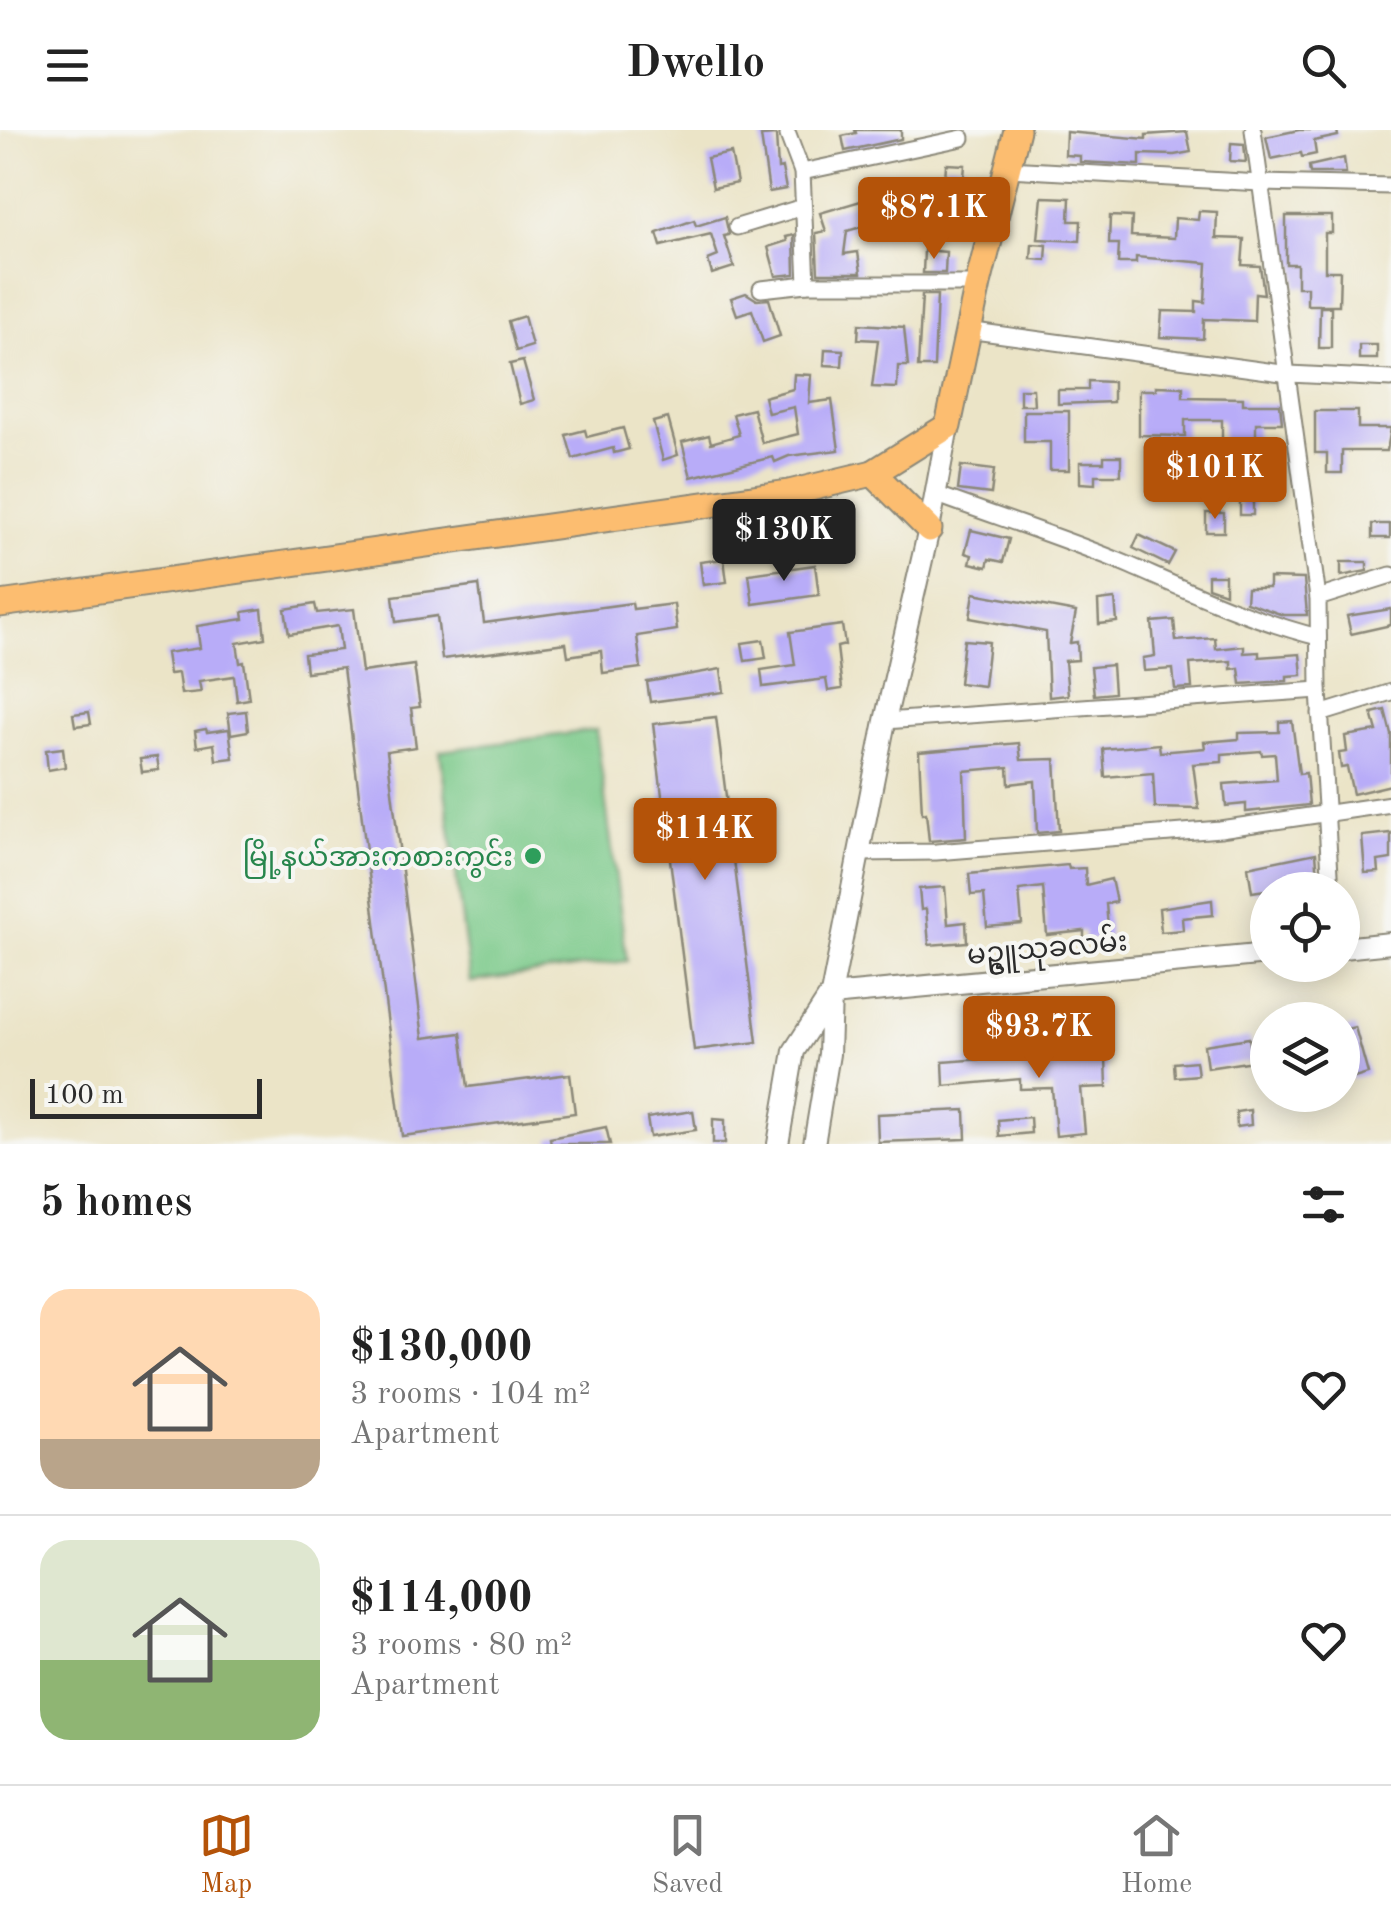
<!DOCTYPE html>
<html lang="en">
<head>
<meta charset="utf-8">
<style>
	body { margin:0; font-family:"Old Standard TT","Noto Sans Myanmar",serif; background:#f6f6f6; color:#222; height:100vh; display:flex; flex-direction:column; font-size:38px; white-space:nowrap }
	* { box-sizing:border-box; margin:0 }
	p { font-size:32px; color:#767676 }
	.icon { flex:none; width:55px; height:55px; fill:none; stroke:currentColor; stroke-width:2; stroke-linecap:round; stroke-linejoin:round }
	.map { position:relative; height:1014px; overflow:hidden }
	.details { display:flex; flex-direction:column; background:#fff; flex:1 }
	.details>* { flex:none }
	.tools { position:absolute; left:1250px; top:742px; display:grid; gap:20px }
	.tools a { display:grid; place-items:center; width:110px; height:110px; border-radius:50%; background:#fff; box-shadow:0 5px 25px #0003; font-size:50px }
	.scale { position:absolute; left:30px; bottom:25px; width:232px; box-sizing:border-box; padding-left:10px; border:5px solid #2b2b2b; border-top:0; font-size:28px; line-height:35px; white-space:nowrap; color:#2b2b2b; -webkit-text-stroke:8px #f6f6f2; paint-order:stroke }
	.price { position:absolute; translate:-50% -85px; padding:0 22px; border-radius:10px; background:#b45309; color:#fff; font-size:32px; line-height:65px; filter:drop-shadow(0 2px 5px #0008) }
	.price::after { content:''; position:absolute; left:50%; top:60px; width:30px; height:22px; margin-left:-15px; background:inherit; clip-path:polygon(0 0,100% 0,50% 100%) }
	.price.current { background:#222; color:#fff }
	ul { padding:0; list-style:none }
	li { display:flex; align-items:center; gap:30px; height:250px; padding:0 40px }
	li+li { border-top:2px solid #e0e0e0 }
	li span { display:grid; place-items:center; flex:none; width:280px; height:200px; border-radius:30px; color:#555 }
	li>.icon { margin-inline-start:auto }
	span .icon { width:120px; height:120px; fill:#fffc; stroke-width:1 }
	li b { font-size:42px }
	h2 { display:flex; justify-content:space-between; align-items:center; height:120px; padding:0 40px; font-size:42px }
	header { display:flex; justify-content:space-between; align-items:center; height:130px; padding:0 40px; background:#fff; font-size:45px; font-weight:700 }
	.tab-bar { display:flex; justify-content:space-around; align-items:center; height:140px; border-top:2px solid #e0e0e0; background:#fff; font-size:28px; color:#767676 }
	.tab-bar a { display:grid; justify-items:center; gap:5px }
	.tab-bar .current { color:#b45309 }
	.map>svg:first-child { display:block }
	.green { fill:#7ac989; stroke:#527a5a; stroke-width:2.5 }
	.building { fill:#b8acf8 }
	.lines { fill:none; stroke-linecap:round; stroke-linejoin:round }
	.minor-casing { stroke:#8b8879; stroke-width:19 }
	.tertiary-casing { stroke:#8b8879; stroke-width:24 }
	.primary-casing { stroke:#8b8879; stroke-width:29 }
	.minor { stroke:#fff; stroke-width:15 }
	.tertiary { stroke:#fff; stroke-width:20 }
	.primary { stroke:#fcbd6f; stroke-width:25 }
	.leisure-dot { fill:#2e9e5b; stroke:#f6f6f2; stroke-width:4 }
	.labels { text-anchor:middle; stroke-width:8; stroke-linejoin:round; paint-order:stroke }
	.leisure-label { font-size:28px; fill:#27864d; stroke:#f6f6f2; text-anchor:end }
	.street-label { font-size:28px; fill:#2b2b2b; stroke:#f6f6f2 }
</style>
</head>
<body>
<header><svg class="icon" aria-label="menu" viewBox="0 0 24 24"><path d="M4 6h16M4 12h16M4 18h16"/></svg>Dwello<svg class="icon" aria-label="search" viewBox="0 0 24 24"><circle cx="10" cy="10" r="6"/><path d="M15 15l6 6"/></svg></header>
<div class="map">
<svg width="1391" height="1014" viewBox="0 0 1391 1014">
	<rect width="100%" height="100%" fill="#f6f6f2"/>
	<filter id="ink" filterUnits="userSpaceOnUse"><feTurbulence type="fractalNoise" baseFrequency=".01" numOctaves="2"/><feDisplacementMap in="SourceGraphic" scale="20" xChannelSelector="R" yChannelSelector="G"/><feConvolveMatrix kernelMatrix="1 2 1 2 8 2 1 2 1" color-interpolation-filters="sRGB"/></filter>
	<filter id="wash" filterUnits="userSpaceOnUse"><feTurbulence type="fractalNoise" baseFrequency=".0048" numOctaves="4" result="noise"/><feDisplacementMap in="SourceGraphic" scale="40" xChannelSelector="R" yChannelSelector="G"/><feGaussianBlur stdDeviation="2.25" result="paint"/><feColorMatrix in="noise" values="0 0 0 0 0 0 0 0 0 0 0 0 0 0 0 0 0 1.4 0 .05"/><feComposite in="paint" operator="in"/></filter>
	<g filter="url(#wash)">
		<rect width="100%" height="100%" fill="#ebe4c7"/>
		<polygon class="green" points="596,600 627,831 470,852 440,621"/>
		<g id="blocks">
			<g class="building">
				<polygon points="855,0 901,0 901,9 845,21 842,6 856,3"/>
				<polygon points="1299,0 1337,0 1338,6 1314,11 1316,24 1302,27 1301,23 1271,29 1266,7"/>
				<polygon points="1066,2 1146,9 1146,5 1187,2 1191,22 1174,25 1140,24 1140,35 1080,32 1080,26 1065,25"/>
				<polygon points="776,5 778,39 782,38 786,59 769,62 761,6"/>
				<polygon points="1231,13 1244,14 1246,32 1230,31"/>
				<polygon points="731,23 737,53 713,58 707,28"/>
				<polygon points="1344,28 1346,43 1310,43 1309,36"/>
				<polygon points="946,34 965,35 960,92 917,90 919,48 945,50"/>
				<polygon points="896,51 907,84 847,101 844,124 858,122 861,143 818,143 816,103 826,101 820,83 881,65 878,57"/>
				<polygon points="1042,67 1070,68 1069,91 1081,91 1080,111 1038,109"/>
				<polygon points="1199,81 1217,82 1216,108 1244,109 1242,135 1260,136 1264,164 1255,163 1254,191 1204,189 1203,209 1160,207 1162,181 1196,182 1196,171 1205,172 1207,133 1136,127 1136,133 1118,133 1119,114 1109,114 1110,86 1132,87 1131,106 1174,108 1175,88 1198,90"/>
				<polygon points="1286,86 1332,86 1332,103 1325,103 1325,141 1340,141 1339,175 1307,175 1307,157 1297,157 1297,134 1286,134"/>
				<polygon points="725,87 729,105 724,106 734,137 712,144 708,130 718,126 711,104 661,116 657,103 694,90 696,96"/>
				<polygon points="794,105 795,144 776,146 768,117 787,111 786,107"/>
				<polygon points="1032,114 1047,115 1046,130 1031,129"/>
				<polygon points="924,120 946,122 945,143 923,143"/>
				<polygon points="746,163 757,170 769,169 780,206 763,212 752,180 737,185 731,168"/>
				<polygon points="922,165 937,165 934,237 918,237"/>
				<polygon points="1320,177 1331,177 1331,218 1319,218"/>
				<polygon points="524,186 532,216 516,221 508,191"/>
				<polygon points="859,194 904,197 908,236 898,236 897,258 872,257 878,210 858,209"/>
				<rect x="1359" y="215" width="18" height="14"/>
				<polygon points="825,219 843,220 842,236 824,235"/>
				<polygon points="523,231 534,270 520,274 510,234"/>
				<polygon points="794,244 811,245 809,273 832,270 839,320 789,326 775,332 773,327 691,347 682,312 709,305 711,313 739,305 733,284 753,279 762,313 798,304 794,277 768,283 764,267 793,259"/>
				<polygon points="1088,251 1113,252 1113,272 1058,274 1058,260 1088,260"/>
				<polygon points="1156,256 1183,257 1183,267 1243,268 1243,274 1280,274 1282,293 1256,293 1256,333 1222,333 1222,290 1185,290 1185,306 1139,305 1139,260 1156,260"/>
				<polygon points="1020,259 1033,259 1034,275 1020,275"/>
				<polygon points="1024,281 1069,281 1069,340 1050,340 1050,312 1024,312"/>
				<polygon points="1315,281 1358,281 1358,298 1391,298 1387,321 1342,321 1342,343 1327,343 1327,323 1315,323"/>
				<polygon points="668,288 678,325 663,330 653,292"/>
				<polygon points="623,298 629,319 614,323 613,318 573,329 566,305 585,300 587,307"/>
				<polygon points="1104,326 1121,326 1121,345 1095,345 1095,354 1080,353 1080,332 1104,332"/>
				<polygon points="961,336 994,340 991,364 958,360"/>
				<rect x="1240" y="369" width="13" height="16"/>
				<rect x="1206" y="383" width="18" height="19"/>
				<rect x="1372" y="394" width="18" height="14"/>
				<polygon points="971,400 1009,409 1003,432 989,429 987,437 970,433 972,425 965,423"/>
				<polygon points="1139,405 1175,422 1168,435 1133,418"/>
				<polygon points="724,429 727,452 703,455 700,432"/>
				<polygon points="1341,432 1367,432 1367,441 1341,446"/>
				<polygon points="815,435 819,465 753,474 749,444"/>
				<polygon points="1208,445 1225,445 1225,463 1208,457"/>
				<polygon points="1269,448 1304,449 1307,485 1283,485 1246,472 1247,458 1269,458"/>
				<polygon points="479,455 484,493 632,473 633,479 674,474 677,500 637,506 641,538 603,543 601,521 568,526 566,513 442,529 437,486 396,492 393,466"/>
				<polygon points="974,463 1076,482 1070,513 1077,512 1078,530 1065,531 1068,565 1049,567 1046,502 970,488"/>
				<polygon points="1115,469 1117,492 1099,494 1098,471"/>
				<polygon points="315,474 317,483 354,479 362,542 414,535 420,577 411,578 416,617 387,621 423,908 461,903 468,957 570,944 575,983 402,1006 343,538 306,542 304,524 341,520 338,496 289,504 285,479"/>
				<polygon points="262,479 265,508 237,513 240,533 244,532 249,569 237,571 234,546 199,551 201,562 181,564 178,543 169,544 166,523 200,518 197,496 244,489 243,482"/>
				<polygon points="1391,479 1391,495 1351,504 1347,486"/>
				<polygon points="1174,490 1176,511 1215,508 1216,519 1244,516 1244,523 1259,522 1259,527 1300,524 1302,545 1287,546 1287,551 1241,554 1239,538 1231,539 1231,531 1190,534 1192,558 1175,559 1173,539 1144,541 1143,528 1155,526 1152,492"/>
				<polygon points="842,495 845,515 837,517 842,559 828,561 826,549 763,557 761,540 795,535 790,502"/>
				<polygon points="763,510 766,528 745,531 742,513"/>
				<polygon points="964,510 989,512 984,556 959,553"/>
				<polygon points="1112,535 1114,563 1094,565 1091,537"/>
				<polygon points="721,539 724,562 650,572 647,552"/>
				<polygon points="1385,580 1391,604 1391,655 1353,664 1347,637 1341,638 1339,623 1347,622 1345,606 1377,601 1372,583"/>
				<polygon points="246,581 248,601 231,604 228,583"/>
				<polygon points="89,582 91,594 75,596 73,584"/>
				<polygon points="716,587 757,912 694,920 653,594"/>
				<polygon points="1292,591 1299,644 1306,643 1309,675 1246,682 1246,674 1226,676 1224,654 1277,650 1275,624 1262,625 1261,621 1222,624 1222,632 1193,634 1199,679 1155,678 1153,643 1105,647 1103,619 1159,614 1160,622 1205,618 1204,612 1239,609 1239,603 1279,602 1279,592"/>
				<polygon points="206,599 207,602 229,599 233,628 216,630 214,614 197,617 195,601"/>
				<polygon points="1019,613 1021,630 1055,629 1059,701 1037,703 1035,651 1009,654 1008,637 964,641 966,708 929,711 926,683 922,684 919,622"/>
				<polygon points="63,618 65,637 48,640 46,620"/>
				<polygon points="157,627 159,640 142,642 140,629"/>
				<polygon points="1391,703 1391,729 1378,731 1379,742 1365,743 1362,706"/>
				<polygon points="1316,723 1319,760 1298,760 1298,755 1252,762 1248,737"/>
				<polygon points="1068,735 1069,739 1085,738 1086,755 1111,749 1116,772 1106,774 1109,808 1084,810 1084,801 1047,805 1043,757 1019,760 1022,794 987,797 984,764 971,765 969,744"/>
				<polygon points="945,757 948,794 966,792 967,812 929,815 926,779 921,780 919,759"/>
				<polygon points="1212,770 1213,785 1182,788 1183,800 1161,802 1159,778"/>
				<polygon points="1355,897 1368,944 1351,949 1342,918 1342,900"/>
				<polygon points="1249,908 1253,931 1207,938 1204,915"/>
				<polygon points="1010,927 1011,929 1106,927 1107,957 1081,958 1085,1003 1056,1006 1052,958 1020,959 1020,949 944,956 943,932"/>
				<polygon points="1196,931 1198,945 1175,947 1174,933"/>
				<polygon points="965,980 966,1009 878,1012 877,984"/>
				<polygon points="1250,980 1251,995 1237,997 1236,982"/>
				<polygon points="693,981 696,1000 650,1007 647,988"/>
				<polygon points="1030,987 1031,1003 999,1006 998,990"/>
				<polygon points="713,989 725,990 725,1013 713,1013"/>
				<polygon points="606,997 610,1014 551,1014 550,1008"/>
			</g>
		</g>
	</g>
	<g filter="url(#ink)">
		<use href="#blocks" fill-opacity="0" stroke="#8b8879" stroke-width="2.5"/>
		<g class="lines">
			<g class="minor-casing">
				<g id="minor">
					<polyline points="1253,0 1318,468"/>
					<polyline points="788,5 802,42 807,154"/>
					<polyline points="1008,39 1261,53 1391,56"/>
					<polyline points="802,42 962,8"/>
					<polyline points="737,97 803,77"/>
					<polyline points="761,159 807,154 978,154"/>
					<polyline points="967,200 1289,244 1391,249"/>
					<path d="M935,364C1000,388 1067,409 1131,436C1193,463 1251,490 1318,507"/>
					<polyline points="1320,584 1391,562"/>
					<polyline points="885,591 1319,560"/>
					<polyline points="859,723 936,722 1220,699 1391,674"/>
					<polyline points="1331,760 1319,560 1318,468 1391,445"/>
				</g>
			</g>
			<g class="tertiary-casing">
				<g id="tertiary">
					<polyline points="1342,818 1391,813"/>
					<polyline points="831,865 1268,824"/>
					<polyline points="778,1014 794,921 829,867"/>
					<polyline points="814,1014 829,924 831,865 885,591 929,399 948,296"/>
				</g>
			</g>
			<g class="primary-casing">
				<g id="primary">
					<polyline points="873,343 929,399"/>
					<polyline points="0,474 789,363 873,343 948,296 978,154 1017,0"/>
				</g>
			</g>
			<use href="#minor" class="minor"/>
			<use href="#tertiary" class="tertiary"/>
			<use href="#primary" class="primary"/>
		</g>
	</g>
	<circle class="leisure-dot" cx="533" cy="726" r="10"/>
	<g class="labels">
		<g class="leisure-label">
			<text x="513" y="736">မြို့နယ်အားကစားကွင်း</text>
		</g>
		<g class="street-label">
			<text transform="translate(1047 817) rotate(-5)" y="10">မဥ္ဇူသုခလမ်း</text>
		</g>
	</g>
</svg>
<div class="tools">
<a><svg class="icon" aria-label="locate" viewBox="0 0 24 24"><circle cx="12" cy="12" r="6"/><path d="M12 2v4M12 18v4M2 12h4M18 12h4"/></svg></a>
<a><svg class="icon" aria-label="layers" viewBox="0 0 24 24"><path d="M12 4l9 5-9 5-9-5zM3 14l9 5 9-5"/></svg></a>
</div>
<div class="scale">100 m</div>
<b class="price" style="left:934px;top:132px">$87.1K</b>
<b class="price" style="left:1215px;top:392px">$101K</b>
<b class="price current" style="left:784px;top:454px">$130K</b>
<b class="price" style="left:705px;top:753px">$114K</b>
<b class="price" style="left:1039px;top:951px">$93.7K</b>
</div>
<section class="details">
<h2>5 homes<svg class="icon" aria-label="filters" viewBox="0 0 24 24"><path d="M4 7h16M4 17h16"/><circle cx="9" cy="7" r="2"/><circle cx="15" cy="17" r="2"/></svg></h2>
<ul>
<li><span style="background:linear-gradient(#ffd9b3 75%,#b9a48a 0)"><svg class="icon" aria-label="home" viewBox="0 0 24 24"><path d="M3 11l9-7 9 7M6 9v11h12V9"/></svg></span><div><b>$130,000</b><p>3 rooms · 104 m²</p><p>Apartment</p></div><svg class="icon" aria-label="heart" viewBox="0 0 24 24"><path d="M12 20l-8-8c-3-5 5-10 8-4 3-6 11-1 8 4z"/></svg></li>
<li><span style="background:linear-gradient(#dfe7d0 60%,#8fb573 0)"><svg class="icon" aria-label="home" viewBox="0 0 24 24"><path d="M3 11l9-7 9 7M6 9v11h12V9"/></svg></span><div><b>$114,000</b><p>3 rooms · 80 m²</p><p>Apartment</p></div><svg class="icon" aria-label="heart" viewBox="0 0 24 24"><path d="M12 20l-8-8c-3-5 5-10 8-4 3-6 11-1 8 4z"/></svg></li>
</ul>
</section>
<nav class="tab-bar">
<a class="current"><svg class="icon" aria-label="map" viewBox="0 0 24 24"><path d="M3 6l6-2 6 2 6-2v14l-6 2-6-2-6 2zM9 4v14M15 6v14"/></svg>Map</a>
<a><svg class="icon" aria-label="saved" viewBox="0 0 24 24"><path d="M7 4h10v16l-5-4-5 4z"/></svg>Saved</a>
<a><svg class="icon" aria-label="home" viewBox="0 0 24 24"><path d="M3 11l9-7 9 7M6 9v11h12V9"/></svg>Home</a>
</nav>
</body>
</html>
